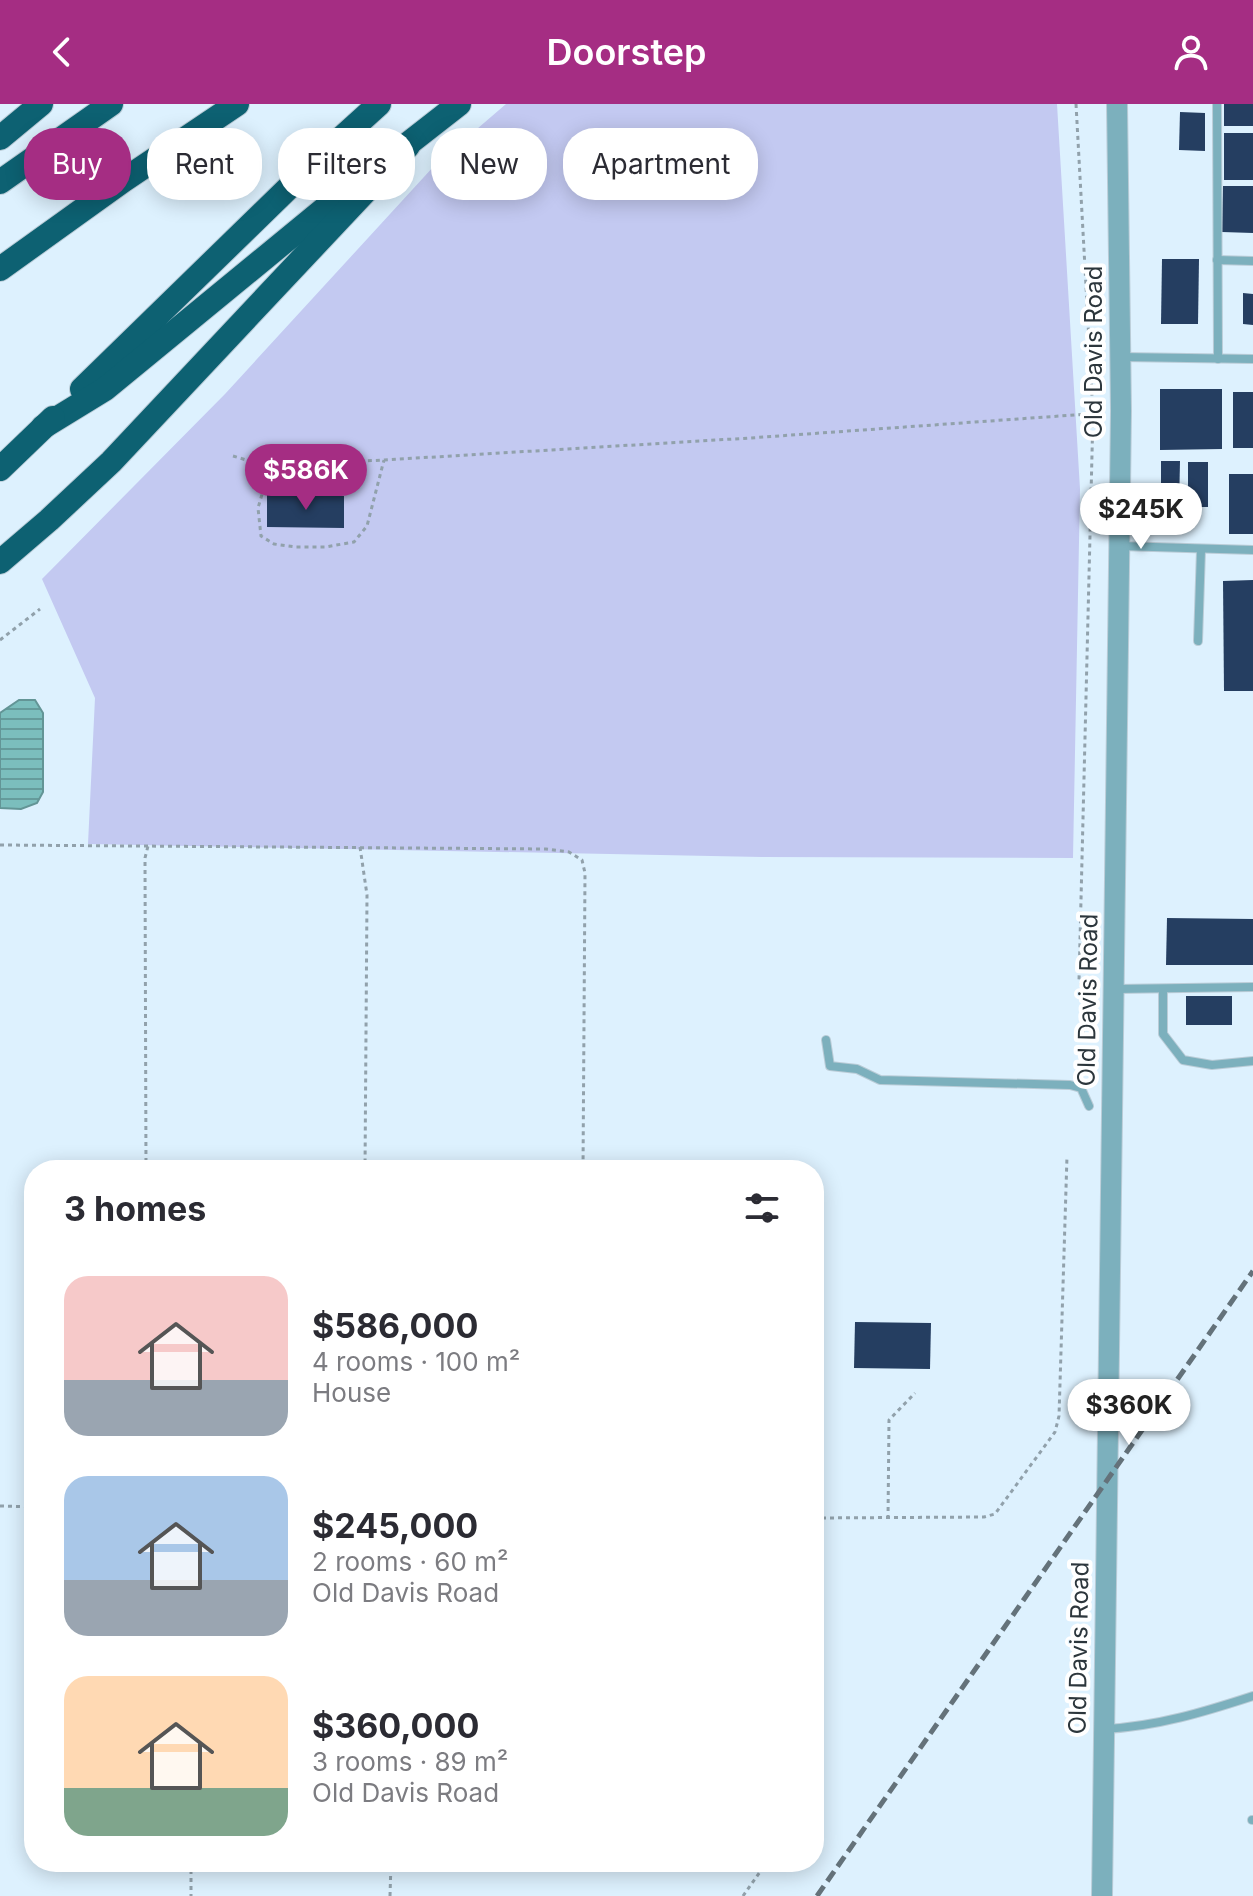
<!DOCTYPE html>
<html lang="en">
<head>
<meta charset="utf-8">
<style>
	body { margin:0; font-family:Inter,sans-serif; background:#f7f7f7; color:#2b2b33; height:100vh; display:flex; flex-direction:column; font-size:30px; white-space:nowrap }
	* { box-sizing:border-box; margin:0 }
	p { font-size:26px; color:#7c7c81 }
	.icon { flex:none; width:44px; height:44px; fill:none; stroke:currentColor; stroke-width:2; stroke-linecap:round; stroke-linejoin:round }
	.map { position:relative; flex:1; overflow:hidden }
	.drawer { position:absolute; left:24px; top:1056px; width:800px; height:712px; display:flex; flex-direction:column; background:#fff; border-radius:32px; box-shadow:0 4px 20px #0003 }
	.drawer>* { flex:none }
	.banner { position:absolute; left:24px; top:24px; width:800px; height:72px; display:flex; gap:16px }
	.price { position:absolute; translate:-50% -68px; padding:0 18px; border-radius:28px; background:#fff; color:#222; font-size:26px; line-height:52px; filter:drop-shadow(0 2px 4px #0008) }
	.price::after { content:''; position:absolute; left:50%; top:48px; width:24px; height:18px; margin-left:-12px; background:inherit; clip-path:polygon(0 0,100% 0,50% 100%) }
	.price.current { background:#a52d83; color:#fff }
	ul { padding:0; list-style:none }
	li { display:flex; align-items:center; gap:24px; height:200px; padding:0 40px }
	li span { display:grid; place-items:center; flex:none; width:224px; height:160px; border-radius:24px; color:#555 }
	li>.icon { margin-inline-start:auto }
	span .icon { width:96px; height:96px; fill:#fffc; stroke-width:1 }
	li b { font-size:34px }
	h2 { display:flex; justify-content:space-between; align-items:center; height:96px; padding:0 40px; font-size:34px }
	.pill { padding:0 28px; border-radius:32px; background:#fff; box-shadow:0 4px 20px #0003; font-size:28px; line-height:72px }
	.pill.current { background:#a52d83; color:#fff }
	header { display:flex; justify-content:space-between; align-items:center; height:104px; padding:0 40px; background:#a52d83; color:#fff; font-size:36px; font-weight:600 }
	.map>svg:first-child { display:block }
	.grass { fill:#c3c9f1 }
	.water { fill:url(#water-rules); stroke:#639596; stroke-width:2 }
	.building { fill:#253e61 }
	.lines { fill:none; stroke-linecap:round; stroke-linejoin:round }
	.service-casing { stroke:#baccd7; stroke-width:10 }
	.tertiary-casing { stroke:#baccd7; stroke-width:22 }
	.motorway-casing { stroke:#baccd7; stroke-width:26 }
	.path { stroke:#91a1ab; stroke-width:3; stroke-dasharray:4 4; stroke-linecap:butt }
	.service { stroke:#7cb0bd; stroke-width:8 }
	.tertiary { stroke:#7cb0bd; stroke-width:20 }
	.motorway { stroke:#0d6172; stroke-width:24 }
	.rail { stroke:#64727a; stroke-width:5; stroke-dasharray:12 6; stroke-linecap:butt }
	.labels { text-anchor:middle; stroke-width:8; stroke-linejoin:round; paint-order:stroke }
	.street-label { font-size:24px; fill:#2c363c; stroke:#fff }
</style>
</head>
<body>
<header><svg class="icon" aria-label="back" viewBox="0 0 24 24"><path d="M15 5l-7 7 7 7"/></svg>Doorstep<svg class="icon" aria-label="person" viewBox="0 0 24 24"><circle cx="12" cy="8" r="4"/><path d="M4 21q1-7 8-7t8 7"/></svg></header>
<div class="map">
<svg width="1253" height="1792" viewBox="0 0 1253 1792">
	<defs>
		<pattern id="water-rules" width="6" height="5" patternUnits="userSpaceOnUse" patternTransform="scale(2)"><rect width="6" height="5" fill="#7bbebd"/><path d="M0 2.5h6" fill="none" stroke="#659b9b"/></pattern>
	</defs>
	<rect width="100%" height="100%" fill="#ddf1fe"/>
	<polygon class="grass" points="506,0 1057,0 1080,385 1073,754 762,753 88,740 95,594 42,475 225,290 434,62"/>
	<polygon class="water" points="19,596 35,596 43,609 43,688 37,699 21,705 0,704 0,609"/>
	<g class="building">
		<rect x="1224" y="0" width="29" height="22"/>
		<polygon points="1180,8 1205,9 1205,47 1179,46"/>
		<rect x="1224" y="29" width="29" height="47"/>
		<polygon points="1223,82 1253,82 1253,129 1222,128"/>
		<polygon points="1162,155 1199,155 1198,220 1161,220"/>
		<polygon points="1243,189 1253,190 1253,221 1243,220"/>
		<polygon points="1160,285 1222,285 1222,345 1160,346"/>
		<rect x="1233" y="288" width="20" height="56"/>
		<polygon points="1161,357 1180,357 1179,403 1161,403"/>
		<rect x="1188" y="358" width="20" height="45"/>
		<rect x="1229" y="370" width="24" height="60"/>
		<polygon points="267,391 344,392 344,424 267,423"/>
		<polygon points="1253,476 1253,587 1224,587 1223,477"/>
		<polygon points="1167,814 1253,815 1253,861 1166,861"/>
		<rect x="1186" y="892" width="46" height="29"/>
		<polygon points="855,1218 931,1219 930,1265 854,1264"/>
	</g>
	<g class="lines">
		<g class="service-casing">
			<g id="service">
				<polyline points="1217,0 1218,255"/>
				<polyline points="1217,156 1253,157"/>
				<polyline points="1122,253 1253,255"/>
				<polyline points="1120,442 1253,446"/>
				<polyline points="1198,537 1201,446"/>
				<polyline points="1115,885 1253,883"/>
				<polyline points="1163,885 1163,930 1183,956 1212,961 1253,957"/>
				<polyline points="826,936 830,962 857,965 880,976 1070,981 1081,984 1089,1002"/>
				<path d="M1106,1625C1158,1622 1204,1608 1253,1592"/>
				<polyline points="1252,1716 1253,1716"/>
			</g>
		</g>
		<g class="tertiary-casing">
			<polyline id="tertiary" points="1102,1792 1121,307 1117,0"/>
		</g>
		<g class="motorway-casing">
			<g id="motorway">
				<polyline points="0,34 41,0"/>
				<polyline points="395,50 459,0"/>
				<polyline points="0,78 111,0"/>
				<polyline points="0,165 124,76 237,0"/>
				<polyline points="82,285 314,59 379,0"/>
				<polyline points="43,323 105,285 362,74"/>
				<polyline points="0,365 53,314"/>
				<polyline points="0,458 49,416 111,358 408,42"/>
			</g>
		</g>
		<g class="path">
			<polyline points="1076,0 1093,310 1079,877 1084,886 1095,892"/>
			<polyline points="233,352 253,358 284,361 384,356 750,334 1102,309"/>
			<polyline points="271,360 258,404 261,432 274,440 296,443 325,443 354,438 367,422 384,356"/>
			<polyline points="0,536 40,505"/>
			<polyline points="0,741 546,745 569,748 582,756 585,769 583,1066"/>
			<polyline points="360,743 367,791 365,1066"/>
			<polyline points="1082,970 1084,886"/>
			<polyline points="146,1066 145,754 148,742"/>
			<polyline points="0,1402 34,1403"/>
			<polyline points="814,1414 984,1413 995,1410 1055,1328 1059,1312 1067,1052"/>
			<polyline points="888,1415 889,1316 915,1289"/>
			<polyline points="814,1665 818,1644 816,1414"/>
			<polyline points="191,1758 191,1792"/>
			<polyline points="390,1792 391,1758"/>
			<polyline points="743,1792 767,1758"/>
		</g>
		<use href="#service" class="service"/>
		<use href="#tertiary" class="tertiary"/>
		<use href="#motorway" class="motorway"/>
		<polyline class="rail" points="817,1792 1253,1167"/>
	</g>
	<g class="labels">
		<g class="street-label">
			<text transform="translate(1094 248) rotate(-90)" y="8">Old Davis Road</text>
			<text transform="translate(1088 896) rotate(-89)" y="8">Old Davis Road</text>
			<text transform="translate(1079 1544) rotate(-89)" y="8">Old Davis Road</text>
		</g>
	</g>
</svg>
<b class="price current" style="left:306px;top:408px">$586K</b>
<b class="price" style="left:1141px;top:447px">$245K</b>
<b class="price" style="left:1129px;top:1343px">$360K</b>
<div class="banner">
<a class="pill current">Buy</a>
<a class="pill">Rent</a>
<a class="pill">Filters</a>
<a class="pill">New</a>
<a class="pill">Apartment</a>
</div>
<section class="drawer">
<h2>3 homes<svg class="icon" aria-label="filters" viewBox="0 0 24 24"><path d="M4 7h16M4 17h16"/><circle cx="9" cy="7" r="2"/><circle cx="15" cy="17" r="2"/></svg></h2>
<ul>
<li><span style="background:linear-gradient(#f6c9c9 65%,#9aa5b1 0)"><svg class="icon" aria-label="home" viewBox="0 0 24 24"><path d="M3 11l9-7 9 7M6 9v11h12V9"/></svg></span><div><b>$586,000</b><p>4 rooms · 100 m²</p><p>House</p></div></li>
<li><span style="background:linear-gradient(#a9c7e8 65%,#9aa5b1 0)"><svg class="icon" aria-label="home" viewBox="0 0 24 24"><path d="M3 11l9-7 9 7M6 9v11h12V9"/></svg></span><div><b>$245,000</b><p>2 rooms · 60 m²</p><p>Old Davis Road</p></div></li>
<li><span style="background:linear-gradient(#ffd9b3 70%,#7fa58c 0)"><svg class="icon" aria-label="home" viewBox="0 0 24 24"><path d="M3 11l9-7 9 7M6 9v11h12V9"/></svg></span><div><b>$360,000</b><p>3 rooms · 89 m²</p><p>Old Davis Road</p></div></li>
</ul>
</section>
</div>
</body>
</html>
